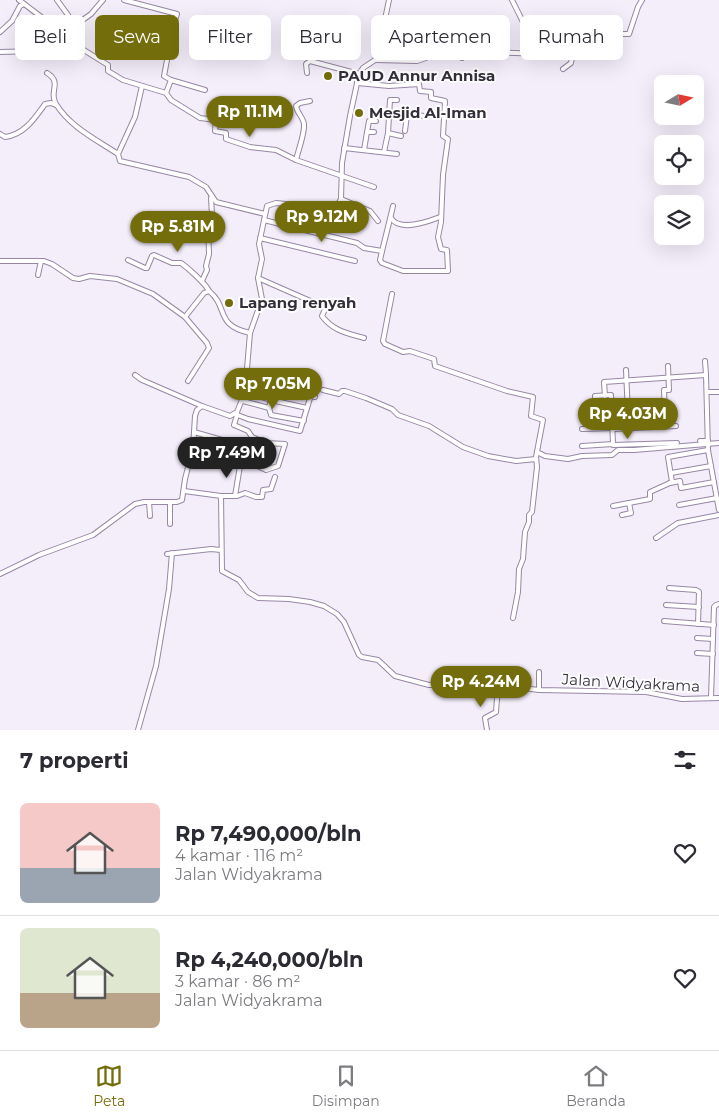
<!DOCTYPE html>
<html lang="id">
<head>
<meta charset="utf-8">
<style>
	body { margin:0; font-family:Montserrat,sans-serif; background:#f7f7f7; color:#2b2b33; height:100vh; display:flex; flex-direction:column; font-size:19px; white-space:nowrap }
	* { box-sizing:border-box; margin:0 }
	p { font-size:16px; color:#7c7c81 }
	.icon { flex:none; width:28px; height:28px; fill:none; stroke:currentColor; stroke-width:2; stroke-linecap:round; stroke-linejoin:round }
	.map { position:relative; height:730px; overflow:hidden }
	.sheet { display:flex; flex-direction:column; background:#fff; flex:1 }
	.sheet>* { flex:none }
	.banner { position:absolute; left:15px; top:15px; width:690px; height:45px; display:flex; gap:10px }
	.needle { width:32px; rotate:80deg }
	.buttons { position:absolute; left:654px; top:75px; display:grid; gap:10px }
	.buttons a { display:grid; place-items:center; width:50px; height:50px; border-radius:8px; background:#fff; box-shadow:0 5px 20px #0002; font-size:25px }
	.price { position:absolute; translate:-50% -42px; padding:0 11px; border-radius:18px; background:#746d0b; color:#fff; font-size:16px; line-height:32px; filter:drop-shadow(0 1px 2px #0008) }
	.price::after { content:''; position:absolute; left:50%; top:30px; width:15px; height:11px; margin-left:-8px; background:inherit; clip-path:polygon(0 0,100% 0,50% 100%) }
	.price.current { background:#222; color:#fff }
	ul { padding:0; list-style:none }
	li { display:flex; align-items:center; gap:15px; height:125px; padding:0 20px }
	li+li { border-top:1px solid #e1e1e2 }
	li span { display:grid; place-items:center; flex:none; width:140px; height:100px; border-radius:8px; color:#555 }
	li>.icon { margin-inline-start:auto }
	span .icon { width:60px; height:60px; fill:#fffc; stroke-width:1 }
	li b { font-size:21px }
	h2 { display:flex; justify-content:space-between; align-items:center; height:60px; padding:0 20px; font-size:21px }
	.chip { padding:0 18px; border-radius:8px; background:#fff; box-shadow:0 5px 20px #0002; font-size:18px; line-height:45px }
	.chip.current { background:#746d0b; color:#fff }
	.tabs { display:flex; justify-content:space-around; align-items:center; height:70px; border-top:1px solid #e1e1e2; background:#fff; font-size:14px; color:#7c7c81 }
	.tabs a { display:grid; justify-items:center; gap:2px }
	.tabs .current { color:#746d0b }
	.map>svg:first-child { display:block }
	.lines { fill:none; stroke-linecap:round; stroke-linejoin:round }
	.minor-casing { stroke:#9787a5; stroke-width:6 }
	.minor { stroke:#fff; stroke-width:4 }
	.poi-dot { fill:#746d0b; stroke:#fdfdfd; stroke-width:2 }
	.labels { text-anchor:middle; stroke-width:4; stroke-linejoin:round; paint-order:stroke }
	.poi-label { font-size:15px; font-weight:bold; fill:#342e3a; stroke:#fdfdfd; text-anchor:start }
	.street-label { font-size:15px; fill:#342e3a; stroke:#fdfdfd }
</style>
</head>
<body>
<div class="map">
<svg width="719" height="730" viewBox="0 0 719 730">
	<rect width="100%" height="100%" fill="#f4edfa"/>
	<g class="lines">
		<g class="minor-casing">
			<g id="minor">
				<polyline points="19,0 65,35 71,42 108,65 108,71 123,80 166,93 171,100 200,118 216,120 215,131 226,133 226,139 250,147 276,150 296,160 374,187"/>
				<polyline points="57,0 68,15"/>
				<polyline points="124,0 177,14 166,52 167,60 164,76 171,80"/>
				<polyline points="512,0 527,30"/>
				<polyline points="0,32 12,21 20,6 24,4"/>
				<polyline points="0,52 37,51 55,57 61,49 65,35 73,27 91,14 103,0"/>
				<polyline points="375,60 417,61 426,58 426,54 451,53 462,58 464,53 488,52 573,55"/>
				<polyline points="563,69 571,63 575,42 581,34 629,34 638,7 642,0"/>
				<path d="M47,73C63,83 48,91 56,104C70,127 97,140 118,154"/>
				<polyline points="307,73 306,64 310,61 359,74"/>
				<path d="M357,83L389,86L419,84L420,91L431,92V98L445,101L443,136L448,139L443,175L441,222L438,237L441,249L447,250L448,271H403L382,263L380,260C384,242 389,224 393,206"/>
				<polyline points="142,86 135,117 118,154 120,161 189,177 206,187 216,202 265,214"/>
				<polyline points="166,93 171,80 205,90"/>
				<polyline points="389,113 425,116"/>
				<polyline points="405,131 407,115"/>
				<polyline points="367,132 369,121 376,121"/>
				<polyline points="388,133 401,136"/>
				<path d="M0,134L5,137C24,135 35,118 45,104L51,103L56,105"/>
				<polyline points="344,148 397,154"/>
				<polyline points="364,150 367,132 374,132"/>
				<polyline points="384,152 388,133 390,100 397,100"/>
				<path d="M296,160C298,151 305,133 304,124C303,117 297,113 296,106L300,103L310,101"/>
				<polyline points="341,199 370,211 378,221"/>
				<polyline points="333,209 333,216 335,220 352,225"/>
				<path d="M391,218C400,232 427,222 440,217"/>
				<polyline points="264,220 357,243 364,248 382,251"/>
				<polyline points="260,238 355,261"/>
				<path d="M128,260L145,268H147L152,256L154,255L172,263H181C188,268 206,284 209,291"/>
				<path d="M0,261H44L52,264L73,278L79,279L90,276L117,279L153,294L185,317L204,293L209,291C229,307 214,325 250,333"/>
				<polyline points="38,275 41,261"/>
				<path d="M258,278L324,307L325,309L322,316C333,331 347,333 364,338"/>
				<polyline points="202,281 207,270 206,266 209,254 208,225 212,215 211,198"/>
				<polyline points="392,294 383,341 385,344 403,352 410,351 434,359 435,366 507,391 533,397 531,416 543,420 536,457 537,467 532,512 529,515 529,522 525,532 523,559 519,569 518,592 513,618"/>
				<polyline points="185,317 207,343 209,348 188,381"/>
				<polyline points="705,361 706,375"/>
				<polyline points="626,370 628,414"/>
				<polyline points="135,375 142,380 202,406"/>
				<polyline points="323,390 339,394 342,391 345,391 366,398 392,409 398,415 429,426 463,447 488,456 516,461 536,459"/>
				<polyline points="245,392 271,400 307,408"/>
				<polyline points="707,392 719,392"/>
				<polyline points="605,396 604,382 706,375 708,450"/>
				<polyline points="243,401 269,408"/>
				<polyline points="235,414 248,419 300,431 311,395"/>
				<polyline points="665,415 664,390 669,390 668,366"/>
				<polyline points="304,421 271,415 269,408 274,385 315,397"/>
				<polyline points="582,429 613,428"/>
				<polyline points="613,429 676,426"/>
				<polyline points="194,432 250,448"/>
				<polyline points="700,441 708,441"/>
				<polyline points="613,445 677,443"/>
				<polyline points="582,446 613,444 611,395 595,396 596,417"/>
				<polyline points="193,448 229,461 251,463 266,470 278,466 285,444 266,443 252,437 248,431 234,425 237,415"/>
				<polyline points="537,452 545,456 568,459 582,456 612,455 618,450 634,450 719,443"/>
				<polyline points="251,463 250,448 252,437"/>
				<polyline points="671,473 711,466"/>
				<polyline points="670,483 680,481 681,488 714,482"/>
				<polyline points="184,491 221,496 222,571 239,580 248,592 258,598 289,599 310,602 324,606 337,614 344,622 359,655 362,657 378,660 395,676 429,685 489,684 539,690 646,692 682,699 719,698"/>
				<polyline points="221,496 237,496 245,493 256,497 262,497 263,490 271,489 275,477"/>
				<polyline points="235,496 240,466"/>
				<polyline points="149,502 150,516"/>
				<polyline points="679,505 717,498"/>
				<polyline points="613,506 650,499 650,492 672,482 668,457 708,450 719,510"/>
				<polyline points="622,515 631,513 629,503"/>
				<polyline points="170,524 170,502"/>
				<polyline points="656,538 678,523 719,515"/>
				<polyline points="167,554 211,549 221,550"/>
				<polyline points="0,574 39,555 93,535 135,504 144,502 177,502 182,500 185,479 193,448 195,416 197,410 202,406 230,416 237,412 245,392 250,333 262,299 258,278 262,259 259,244 267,206 276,203 333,209 337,206 341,199 342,163 350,116 359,74 363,68 375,60 378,53 389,0"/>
				<polyline points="669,588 696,590 699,592 698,624"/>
				<polyline points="666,605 699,607"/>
				<polyline points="664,621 714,625"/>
				<polyline points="697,638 713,639"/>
				<polyline points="697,653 713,654"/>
				<polyline points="539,690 539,672"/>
				<polyline points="711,698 714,607 716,605 719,604"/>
				<polyline points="138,730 156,666 169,589 172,553"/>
				<polyline points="487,730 485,718 496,712 498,685"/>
			</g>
		</g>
		<use href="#minor" class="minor"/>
	</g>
	<g class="poi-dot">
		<circle cx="328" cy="76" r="5"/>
		<circle cx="359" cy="113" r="5"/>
		<circle cx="229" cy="303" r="5"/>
	</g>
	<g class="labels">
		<g class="poi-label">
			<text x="338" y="81">PAUD Annur Annisa</text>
			<text x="369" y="118">Mesjid Al-Iman</text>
			<text x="239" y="308">Lapang renyah</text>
		</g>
		<g class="street-label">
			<text transform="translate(631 683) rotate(3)" y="5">Jalan Widyakrama</text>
		</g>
	</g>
</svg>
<div class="buttons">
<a><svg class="needle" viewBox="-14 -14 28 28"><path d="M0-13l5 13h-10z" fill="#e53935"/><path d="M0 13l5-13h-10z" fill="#7c7c81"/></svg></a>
<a><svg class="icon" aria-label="locate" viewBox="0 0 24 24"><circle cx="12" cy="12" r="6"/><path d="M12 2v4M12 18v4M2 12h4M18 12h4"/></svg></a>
<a><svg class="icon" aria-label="layers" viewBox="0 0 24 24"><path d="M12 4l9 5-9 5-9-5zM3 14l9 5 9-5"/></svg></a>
</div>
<b class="price" style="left:250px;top:138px">Rp 11.1M</b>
<b class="price" style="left:322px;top:243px">Rp 9.12M</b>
<b class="price" style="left:178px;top:253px">Rp 5.81M</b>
<b class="price" style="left:273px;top:410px">Rp 7.05M</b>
<b class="price" style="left:628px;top:440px">Rp 4.03M</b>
<b class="price current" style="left:227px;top:479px">Rp 7.49M</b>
<b class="price" style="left:481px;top:708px">Rp 4.24M</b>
<div class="banner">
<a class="chip">Beli</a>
<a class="chip current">Sewa</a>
<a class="chip">Filter</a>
<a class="chip">Baru</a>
<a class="chip">Apartemen</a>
<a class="chip">Rumah</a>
</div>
</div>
<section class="sheet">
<h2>7 properti<svg class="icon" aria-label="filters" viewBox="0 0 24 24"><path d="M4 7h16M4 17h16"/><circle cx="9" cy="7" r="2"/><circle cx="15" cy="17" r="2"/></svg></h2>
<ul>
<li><span style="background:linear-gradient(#f6c9c9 65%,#9aa5b1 0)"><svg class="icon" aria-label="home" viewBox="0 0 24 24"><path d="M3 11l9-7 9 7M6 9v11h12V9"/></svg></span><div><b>Rp 7,490,000/bln</b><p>4 kamar · 116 m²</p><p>Jalan Widyakrama</p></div><svg class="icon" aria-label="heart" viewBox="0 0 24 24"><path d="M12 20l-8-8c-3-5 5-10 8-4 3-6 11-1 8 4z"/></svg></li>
<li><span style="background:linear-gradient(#dfe7d0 65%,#b9a48a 0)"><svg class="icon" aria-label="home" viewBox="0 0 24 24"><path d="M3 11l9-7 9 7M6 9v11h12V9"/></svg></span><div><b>Rp 4,240,000/bln</b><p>3 kamar · 86 m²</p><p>Jalan Widyakrama</p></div><svg class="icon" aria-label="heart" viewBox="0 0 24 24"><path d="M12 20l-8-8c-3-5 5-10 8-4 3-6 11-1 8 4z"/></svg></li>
</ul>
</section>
<nav class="tabs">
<a class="current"><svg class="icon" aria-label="map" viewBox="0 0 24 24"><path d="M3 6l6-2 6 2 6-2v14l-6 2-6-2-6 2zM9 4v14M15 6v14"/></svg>Peta</a>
<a><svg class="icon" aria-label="saved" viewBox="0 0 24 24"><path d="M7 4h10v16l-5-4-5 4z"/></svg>Disimpan</a>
<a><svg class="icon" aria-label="home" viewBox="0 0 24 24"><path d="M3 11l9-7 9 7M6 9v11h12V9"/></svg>Beranda</a>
</nav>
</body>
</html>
